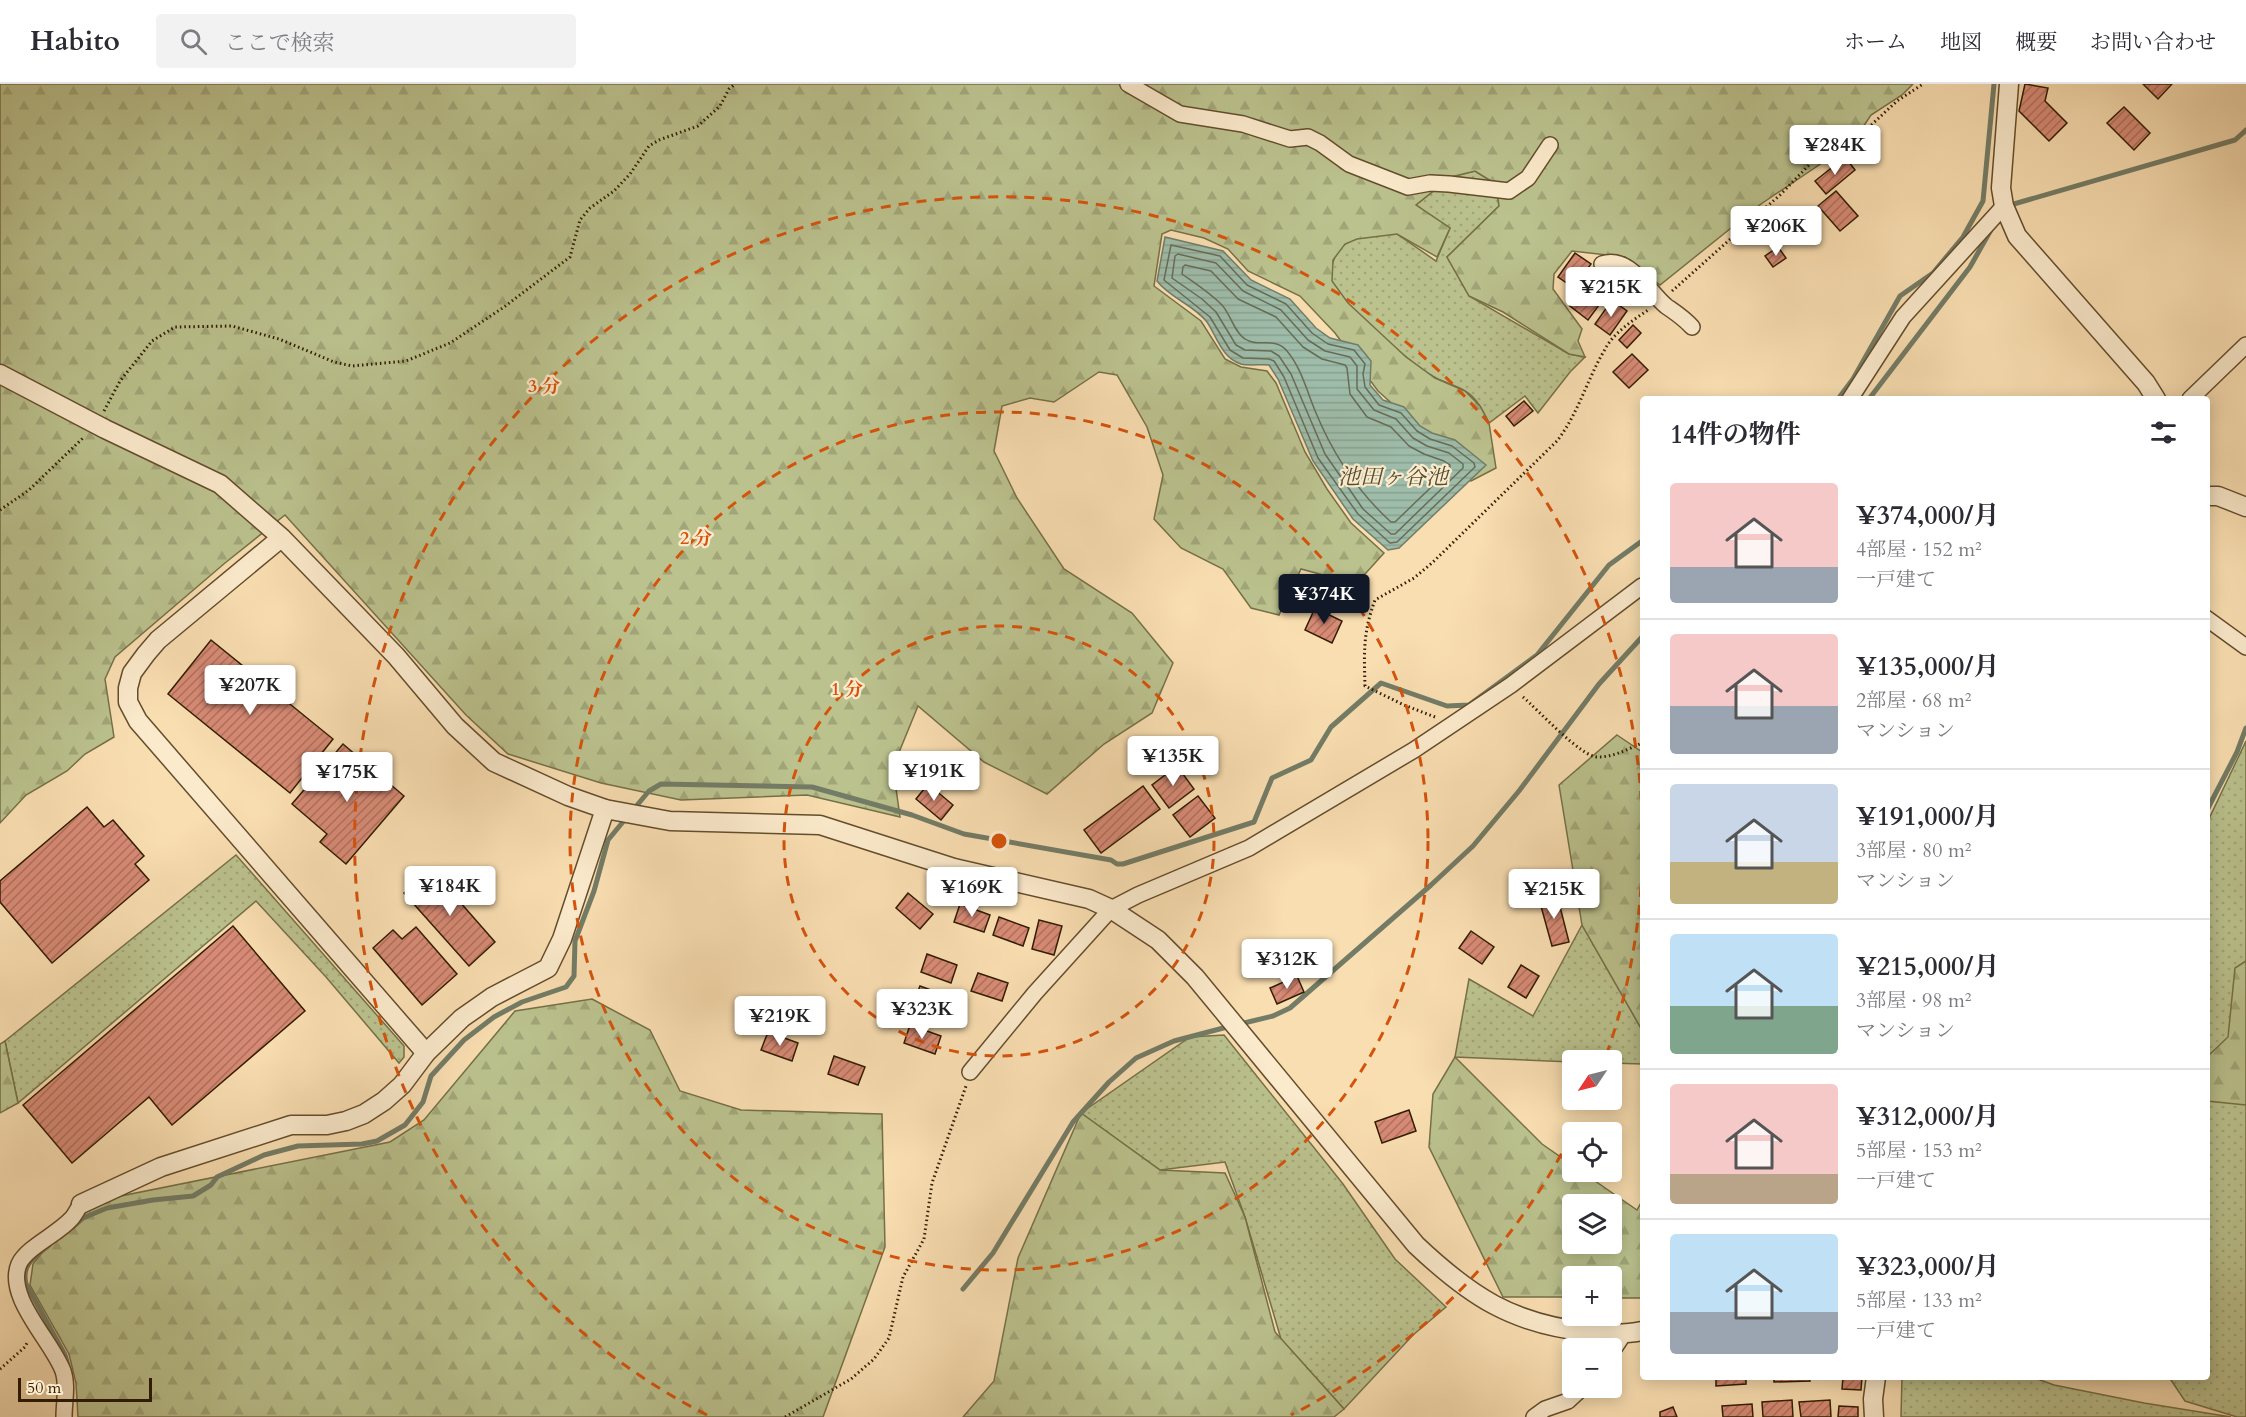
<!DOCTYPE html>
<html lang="ja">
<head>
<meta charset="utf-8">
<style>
	body { margin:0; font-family:Cardo,"Noto Serif JP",serif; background:#f2f2f3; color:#2b2b33; height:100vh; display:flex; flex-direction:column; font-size:22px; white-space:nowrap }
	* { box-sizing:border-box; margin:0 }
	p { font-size:20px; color:#7c7c81 }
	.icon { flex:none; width:33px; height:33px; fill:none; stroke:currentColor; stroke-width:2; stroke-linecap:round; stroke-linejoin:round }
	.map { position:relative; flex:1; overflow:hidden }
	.details { position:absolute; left:1640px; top:312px; width:570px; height:984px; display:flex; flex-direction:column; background:#fff; border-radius:6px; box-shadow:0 3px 15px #0003 }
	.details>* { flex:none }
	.needle { width:39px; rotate:235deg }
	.controls { position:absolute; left:1562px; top:966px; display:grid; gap:12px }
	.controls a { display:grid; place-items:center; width:60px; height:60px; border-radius:6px; background:#fff; box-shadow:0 3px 15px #0003; font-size:30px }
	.scale { position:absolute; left:18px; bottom:15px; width:134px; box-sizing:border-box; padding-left:6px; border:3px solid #321d00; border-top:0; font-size:16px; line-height:21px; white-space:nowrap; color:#321d00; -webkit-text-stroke:4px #fbeacc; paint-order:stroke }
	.price { position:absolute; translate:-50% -51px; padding:0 14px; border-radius:6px; background:#fff; color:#222; font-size:20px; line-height:39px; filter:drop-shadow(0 2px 3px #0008) }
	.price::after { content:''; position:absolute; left:50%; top:36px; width:18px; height:14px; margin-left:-9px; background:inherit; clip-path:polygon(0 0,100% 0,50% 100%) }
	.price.active { background:#111827; color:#fff }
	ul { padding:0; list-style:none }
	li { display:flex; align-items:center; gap:18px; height:150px; padding:0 30px }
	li+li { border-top:2px solid #e1e1e2 }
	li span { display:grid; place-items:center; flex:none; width:168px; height:120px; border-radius:6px; color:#555 }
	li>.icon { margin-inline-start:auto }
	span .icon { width:72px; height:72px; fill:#fffc; stroke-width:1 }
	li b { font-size:26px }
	h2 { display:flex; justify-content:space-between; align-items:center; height:72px; padding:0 30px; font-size:26px }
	header { display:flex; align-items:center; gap:36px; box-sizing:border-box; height:84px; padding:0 30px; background:#fff; border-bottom:2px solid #e1e1e2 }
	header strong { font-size:28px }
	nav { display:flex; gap:33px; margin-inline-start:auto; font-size:21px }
	.search { width:420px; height:54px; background:#f2f2f3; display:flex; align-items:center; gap:15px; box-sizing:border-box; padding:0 21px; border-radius:6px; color:#7c7c81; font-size:22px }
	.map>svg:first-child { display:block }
	.grass { fill:url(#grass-dots); stroke:#767047; stroke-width:1.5 }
	.forest { fill:url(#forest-firs); stroke:#767047; stroke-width:1.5; fill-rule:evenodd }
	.water { fill:url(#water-rules); stroke:#737c66; stroke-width:1.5 }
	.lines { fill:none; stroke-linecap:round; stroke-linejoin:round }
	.shore { stroke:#686c55; stroke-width:1.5 }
	.stream { stroke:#737c66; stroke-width:5 }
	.building { fill:url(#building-hatch); stroke:#321d00; stroke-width:1.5 }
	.minor-casing { stroke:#644d2c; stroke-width:18 }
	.tertiary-casing { stroke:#644d2c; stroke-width:21 }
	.path { stroke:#321d00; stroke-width:3; stroke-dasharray:1.5 3; stroke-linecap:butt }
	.minor { stroke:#fbeacc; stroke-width:15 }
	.tertiary { stroke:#fbeacc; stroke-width:18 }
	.ring { fill:none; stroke:#d6530b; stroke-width:3; stroke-dasharray:10 8 }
	.labels { text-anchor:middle; stroke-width:4.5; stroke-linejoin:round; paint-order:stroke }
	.water-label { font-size:22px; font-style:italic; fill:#524d33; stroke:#fbeacc }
	.centre { fill:#d6530b; stroke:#fbeacc; stroke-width:3 }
	.ring-label { font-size:18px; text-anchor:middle; font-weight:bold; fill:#d6530b; stroke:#fbeacc; stroke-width:4.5; stroke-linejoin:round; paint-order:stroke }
</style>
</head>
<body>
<header>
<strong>Habito</strong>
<div class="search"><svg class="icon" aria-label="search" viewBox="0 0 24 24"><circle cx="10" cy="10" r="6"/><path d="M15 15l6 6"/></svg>ここで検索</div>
<nav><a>ホーム</a><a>地図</a><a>概要</a><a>お問い合わせ</a></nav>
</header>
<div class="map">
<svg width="2246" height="1333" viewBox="0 0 2246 1333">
	<defs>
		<pattern id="grass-dots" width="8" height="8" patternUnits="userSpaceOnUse" patternTransform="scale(1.5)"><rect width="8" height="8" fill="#bbc28e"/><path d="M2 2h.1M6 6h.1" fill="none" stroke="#a1a679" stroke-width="1.8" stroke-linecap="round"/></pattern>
		<pattern id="forest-firs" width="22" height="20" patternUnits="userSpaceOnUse" patternTransform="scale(1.5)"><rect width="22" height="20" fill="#bbc28e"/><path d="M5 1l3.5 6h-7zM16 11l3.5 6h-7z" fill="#a1a679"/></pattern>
		<pattern id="water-rules" width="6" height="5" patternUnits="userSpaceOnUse" patternTransform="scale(1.5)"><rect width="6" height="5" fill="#9ebcaa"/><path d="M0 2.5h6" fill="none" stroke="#89a190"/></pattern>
		<pattern id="building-hatch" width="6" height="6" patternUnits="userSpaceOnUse" patternTransform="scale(1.5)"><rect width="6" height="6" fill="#d78a75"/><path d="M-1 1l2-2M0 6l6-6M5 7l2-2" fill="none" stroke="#af705e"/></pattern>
	</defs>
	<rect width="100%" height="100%" fill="#f9deb1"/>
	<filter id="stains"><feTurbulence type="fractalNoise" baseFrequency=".00333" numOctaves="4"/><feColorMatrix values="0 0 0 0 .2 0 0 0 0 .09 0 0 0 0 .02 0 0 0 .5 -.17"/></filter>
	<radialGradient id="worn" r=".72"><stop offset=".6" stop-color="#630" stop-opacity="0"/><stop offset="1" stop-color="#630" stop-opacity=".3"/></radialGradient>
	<g class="grass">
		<path d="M1475,87L1496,100L1499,122L1447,173L1469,212L1569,270L1585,273L1570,288L1538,329L1525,312L1489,339C1483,327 1477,314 1465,307C1456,301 1445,299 1436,294C1414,282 1341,220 1332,198C1328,185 1335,169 1344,161C1356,150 1382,152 1397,150L1436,177L1450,144L1416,121L1451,93Z"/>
		<polygon points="2246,657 2246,1333 2237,1333 2185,1317 2169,1293 2206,1293 2207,739"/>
		<polygon points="236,771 404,962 404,973 399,979 326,893 256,817 18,1019 5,957"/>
		<polygon points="1582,841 1642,946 1642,980 1611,979 1611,976 1572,978 1455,973 1469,895 1533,932"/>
		<polygon points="1224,951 1343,1100 1395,1175 1446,1223 1413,1251 1344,1325 1281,1255 1245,1133 1225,1078 1160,1086 1081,1029 1190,953"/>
		<polygon points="1902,1293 2032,1293 2054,1301 2144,1319 2231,1333 1901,1333"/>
	</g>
	<g class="forest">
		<polygon points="0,0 1913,0 1902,11 1871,31 1853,58 1761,120 1660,201 1625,173 1572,167 1554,190 1553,205 1582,245 1578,257 1585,273 1569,270 1503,228 1469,212 1447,173 1499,122 1496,100 1475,87 1451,93 1416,121 1450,144 1437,173 1397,150 1357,155 1345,160 1333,176 1332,197 1348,219 1406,273 1435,294 1465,307 1480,322 1489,339 1496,384 1471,397 1446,359 1419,344 1378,307 1335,249 1300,212 1248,187 1228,165 1204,154 1171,146 1162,150 1154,202 1201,237 1225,275 1241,283 1267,287 1276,299 1305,368 1327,405 1351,439 1384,469 1356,500 1301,485 1279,531 1251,524 1223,485 1181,464 1154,435 1163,391 1147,343 1117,291 1099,288 1054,318 1030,314 1002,322 994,367 1017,414 1064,485 1132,529 1173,579 1152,629 1104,660 1047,710 984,678 918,622 893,683 900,733 807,711 681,716 601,699 508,670 466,631 285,431 225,479 115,573 105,595 114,653 85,670 67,687 26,711 0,739"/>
		<polygon points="1617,651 1642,668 1642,946 1582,841 1559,701"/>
		<polygon points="2246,877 2246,1021 2207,1017 2207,973 2228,953 2235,884"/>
		<polygon points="592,915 650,946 680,1007 741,1026 882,1030 885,1163 823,1333 78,1333 76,1299 69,1270 30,1201 33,1180 81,1120 390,1058 424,1036 515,927"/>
		<polygon points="5,957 18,1019 0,1029 0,960"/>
		<path d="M1455,973L1542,1060L1572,1081V1088H1582L1637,1126L1642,1117V1214H1611V1192H1572V1213H1503L1429,1063L1433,1010ZM1611,1120V1160H1572V1120Z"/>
		<polygon points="1081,1029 1160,1086 1225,1089 1245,1133 1275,1248 1344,1325 1334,1333 963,1333 994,1297 1018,1174"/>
	</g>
	<path class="water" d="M1165,153L1223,167L1251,196L1290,215L1316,244L1330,254L1358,261L1371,277L1370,301L1383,316L1404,323L1420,342L1432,349L1455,356L1486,381L1399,464L1388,466L1353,435L1313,377L1278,295L1269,281C1261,280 1249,282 1241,280C1222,274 1217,253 1207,238C1194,221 1170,214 1157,197Z"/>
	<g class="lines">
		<g class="shore">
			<polygon points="1171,161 1220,172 1247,201 1286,220 1312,249 1328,260 1354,266 1365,280 1363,290 1365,303 1379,321 1401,329 1417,347 1430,355 1452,362 1474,379 1475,383 1397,458 1390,459 1358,430 1318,374 1284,293 1274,277 1269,275 1243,274 1230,266 1210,233 1164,196"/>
			<polygon points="1178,170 1216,179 1243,207 1281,226 1308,256 1325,267 1350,273 1357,282 1357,305 1374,326 1396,335 1413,354 1427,362 1449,369 1463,380 1463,384 1395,450 1391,450 1363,425 1325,370 1291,290 1279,272 1271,267 1245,266 1236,261 1216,228 1202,215 1172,194 1175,172"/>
			<path d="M1185,181L1211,187L1238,215L1276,233L1303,263L1322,275L1345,281L1347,284L1350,310L1367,333L1391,343L1409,362L1424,370L1444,377L1450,381V385L1395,438H1391C1358,408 1333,370 1316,329C1307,308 1302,285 1287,267C1275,252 1258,264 1245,255C1234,248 1231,231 1222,221C1210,209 1196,200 1182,190L1183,183Z"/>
		</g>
		<g class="stream">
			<polyline points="2007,122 2235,56 2246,46"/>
			<polyline points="1838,315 1853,295 1900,212 1933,189 1963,153 1983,117 1994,0"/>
			<polyline points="1869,315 1970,183 1992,144"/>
			<polyline points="633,726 649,707 661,700 812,703 912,731 964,750 1111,776 1117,780 1123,780 1254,738 1272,694 1311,676 1331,643 1381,599 1447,622 1469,621 1537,571 1609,481 1642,457"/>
			<polyline points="2206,728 2237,668 2246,644"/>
			<polyline points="1240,940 1273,932 1290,924 1431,801 1473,762 1519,707 1599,600 1642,553"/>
			<polyline points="73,1143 83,1134 107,1124 153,1116 193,1112 211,1101 217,1093 264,1071 298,1062 362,1060 377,1057 405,1041 423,1018 431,992 464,956 494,933 522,918 566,903 574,892 575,857 594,807 608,756 627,733"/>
			<path d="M49,1161C35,1173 21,1180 26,1200L65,1271L70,1289"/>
			<polyline points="963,1205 993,1169 1073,1038 1109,998 1136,974 1174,957 1231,942"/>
		</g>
	</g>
	<g class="building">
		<polygon points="2025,0 2048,4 2045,17 2067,39 2049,57 2019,27"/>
		<polygon points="2143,0 2172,0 2158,15"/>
		<polygon points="2124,23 2150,49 2134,66 2107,39"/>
		<polygon points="1864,54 1873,66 1862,75 1854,63"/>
		<polygon points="1845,73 1855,86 1826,110 1815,97"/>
		<polygon points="1836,107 1858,132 1840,147 1818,122"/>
		<polygon points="1778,163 1786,174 1773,183 1765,172"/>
		<polygon points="1575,169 1591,180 1574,204 1558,193"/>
		<polygon points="1587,199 1605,213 1588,236 1570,222"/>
		<polygon points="1612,216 1627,227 1610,251 1595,240"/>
		<polygon points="1633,241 1641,249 1627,264 1619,256"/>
		<polygon points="1632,270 1648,286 1629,304 1613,288"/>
		<polygon points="1524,317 1533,327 1514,342 1506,332"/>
		<polygon points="1315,524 1342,537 1332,559 1305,546"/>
		<polygon points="211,556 333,655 290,709 168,610"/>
		<polygon points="343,660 404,712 346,780 320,758 327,750 292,720"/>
		<polygon points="1177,682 1194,705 1169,724 1152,701"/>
		<polygon points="928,700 953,721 941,736 916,715"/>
		<polygon points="1143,702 1160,725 1101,769 1084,746"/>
		<polygon points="1198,712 1215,734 1190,753 1173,731"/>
		<polygon points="87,723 104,743 113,736 144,772 135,780 149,796 52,879 0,818 0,797"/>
		<polygon points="431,785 495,858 469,882 404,809"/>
		<polygon points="908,809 933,830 920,845 896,824"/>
		<polygon points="1557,811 1569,858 1552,862 1539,815"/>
		<polygon points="960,820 990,831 984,848 954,838"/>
		<polygon points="999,833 1029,844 1023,862 993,851"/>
		<polygon points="1039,836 1062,842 1054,871 1032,865"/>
		<polygon points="233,842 305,927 172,1041 149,1013 72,1079 23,1021"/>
		<polygon points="416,843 457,890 422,921 373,864 393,846 402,855"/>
		<polygon points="1471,847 1494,863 1482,880 1459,864"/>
		<polygon points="927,870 957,881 951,899 921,888"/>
		<polygon points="1521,881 1539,892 1526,914 1508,903"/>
		<polygon points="978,889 1008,899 1002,917 971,907"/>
		<polygon points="1297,892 1304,908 1277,920 1270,904"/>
		<polygon points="920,902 950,913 944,931 913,920"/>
		<polygon points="910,941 941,952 935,970 904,959"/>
		<polygon points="768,948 798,959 792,977 761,966"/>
		<polygon points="834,972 865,983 858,1001 828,990"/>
		<polygon points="1409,1026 1416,1047 1382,1059 1375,1038"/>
		<polygon points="1716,1293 1746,1293 1746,1300 1716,1302"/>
		<polygon points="1774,1293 1809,1293 1810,1297 1774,1298"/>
		<polygon points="1843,1293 1862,1293 1861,1306 1842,1305"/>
		<polygon points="1792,1316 1793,1333 1763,1333 1762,1318"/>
		<polygon points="1830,1316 1831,1333 1801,1333 1799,1318"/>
		<polygon points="1752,1320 1753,1333 1723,1333 1722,1322"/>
		<polygon points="1839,1322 1858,1323 1858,1333 1838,1333"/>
		<polygon points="1673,1323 1677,1333 1660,1333 1660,1328"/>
	</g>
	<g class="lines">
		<g class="minor-casing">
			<g id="minor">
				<polyline points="1128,0 1180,30 1243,40 1290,55 1308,53 1320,59 1349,80 1408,103 1430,99 1449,100 1509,107 1528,94 1550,61"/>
				<path d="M1602,180C1630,171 1648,207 1666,222C1676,229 1684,234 1692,243"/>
				<polyline points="1850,315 1903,233 2004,122"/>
				<polyline points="2190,315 2246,261"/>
				<polyline points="2206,534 2246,563"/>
				<polyline points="970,988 1035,909 1111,825 1138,811 1249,764 1414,666 1511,601 1642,502"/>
				<polyline points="1611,1269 1623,1251"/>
				<path d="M64,1333C64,1318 68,1301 63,1287C52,1257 5,1213 19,1180C27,1163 58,1150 71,1135C75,1131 78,1124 81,1120"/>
				<polyline points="1534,1333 1545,1325 1568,1317 1582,1304"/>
			</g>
		</g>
		<g class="tertiary-casing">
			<g id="tertiary">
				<polyline points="2009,0 2001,104 2004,122 2017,152 2146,299 2156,315"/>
				<path d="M0,290L105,345L220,400L282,454L396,572L455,642L494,678L568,712L605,725L670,737L820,741L954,784L1089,815L1111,825L1158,856L1195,893L1416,1161C1470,1212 1512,1240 1588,1248C1607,1250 1624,1251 1642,1247"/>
				<polyline points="2206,412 2218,412 2246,423"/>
				<polyline points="281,454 158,556 146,570 132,589 128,604 128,618 138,637 426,969"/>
				<polyline points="81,1120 161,1083 291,1041 327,1041 346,1037 364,1030 384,1017 402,1001 426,969 462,934 492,913 548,884 562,855 605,725"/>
				<polyline points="1874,1333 1873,1315 1876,1293"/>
			</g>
		</g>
		<g class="path">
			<polyline points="1672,207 1781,110 1812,78 1853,58 1897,17 1923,0"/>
			<polyline points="104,327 120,297 152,257 175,243 232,242 279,255 334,278 352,282 406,277 450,259 504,223 570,173 580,136 590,124 614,107 630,90 649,62 659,56 698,42 720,22 729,5 735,0"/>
			<polyline points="0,426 29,406 84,353"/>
			<path d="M1523,613C1537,625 1582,674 1598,673C1614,673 1628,665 1642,659"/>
			<path d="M1435,633L1404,621L1365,602C1364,567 1363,549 1375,516L1414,494L1432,479L1557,357C1578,330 1587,296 1604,267C1613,249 1632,237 1648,226"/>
			<polyline points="0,1285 25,1263 28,1257"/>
			<polyline points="785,1333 851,1295 874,1275 889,1254 903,1193 924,1155 932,1099 966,1002"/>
		</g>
		<use href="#minor" class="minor"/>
		<use href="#tertiary" class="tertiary"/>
	</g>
	<g class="ring">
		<circle cx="999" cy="757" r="215"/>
		<circle cx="999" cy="757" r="429"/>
		<path d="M1642 785A644 644 0 0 1 1606 972M1570 1054A644 644 0 0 1 1291 1331M707 1331A644 644 0 1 1 1642 729"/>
	</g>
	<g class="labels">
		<g class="water-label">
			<text x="1393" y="400">池田ヶ谷池</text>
		</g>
	</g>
	<circle cx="999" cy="757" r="9" class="centre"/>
	<g class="ring-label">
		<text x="544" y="308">3 分</text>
		<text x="696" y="460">2 分</text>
		<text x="847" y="611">1 分</text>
	</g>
	<rect width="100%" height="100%" filter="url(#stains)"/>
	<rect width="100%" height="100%" fill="url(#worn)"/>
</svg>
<div class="controls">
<a><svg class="needle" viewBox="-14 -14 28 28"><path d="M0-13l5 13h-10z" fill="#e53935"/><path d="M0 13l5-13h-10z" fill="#7c7c81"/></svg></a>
<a><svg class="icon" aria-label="locate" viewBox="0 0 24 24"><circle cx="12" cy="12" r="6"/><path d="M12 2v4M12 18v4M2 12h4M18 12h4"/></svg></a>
<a><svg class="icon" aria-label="layers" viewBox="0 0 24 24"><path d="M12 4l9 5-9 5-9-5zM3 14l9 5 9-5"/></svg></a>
<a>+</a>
<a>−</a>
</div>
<div class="scale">50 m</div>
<b class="price" style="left:1835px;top:92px">¥284K</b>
<b class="price" style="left:1776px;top:173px">¥206K</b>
<b class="price" style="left:1611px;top:234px">¥215K</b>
<b class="price active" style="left:1324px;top:541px">¥374K</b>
<b class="price" style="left:250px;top:632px">¥207K</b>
<b class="price" style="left:1173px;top:703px">¥135K</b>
<b class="price" style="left:934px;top:718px">¥191K</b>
<b class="price" style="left:347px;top:719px">¥175K</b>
<b class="price" style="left:450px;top:833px">¥184K</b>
<b class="price" style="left:972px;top:834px">¥169K</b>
<b class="price" style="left:1554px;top:836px">¥215K</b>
<b class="price" style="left:1287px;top:906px">¥312K</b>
<b class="price" style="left:922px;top:956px">¥323K</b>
<b class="price" style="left:780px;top:963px">¥219K</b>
<section class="details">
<h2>14件の物件<svg class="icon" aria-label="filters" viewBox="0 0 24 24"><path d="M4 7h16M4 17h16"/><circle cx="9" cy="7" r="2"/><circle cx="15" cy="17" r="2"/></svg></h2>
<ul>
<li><span style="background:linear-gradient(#f6c9c9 70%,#9aa5b1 0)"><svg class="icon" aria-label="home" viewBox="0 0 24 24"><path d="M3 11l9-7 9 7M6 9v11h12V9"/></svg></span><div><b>¥374,000/月</b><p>4部屋 · 152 m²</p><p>一戸建て</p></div></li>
<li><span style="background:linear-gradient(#f6c9c9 60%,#9aa5b1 0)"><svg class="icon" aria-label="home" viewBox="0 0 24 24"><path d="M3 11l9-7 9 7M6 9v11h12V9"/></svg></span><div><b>¥135,000/月</b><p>2部屋 · 68 m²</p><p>マンション</p></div></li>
<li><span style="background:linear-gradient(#c9d6e8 65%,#c2b280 0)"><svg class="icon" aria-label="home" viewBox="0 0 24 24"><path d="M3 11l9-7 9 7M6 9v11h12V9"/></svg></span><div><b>¥191,000/月</b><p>3部屋 · 80 m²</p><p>マンション</p></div></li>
<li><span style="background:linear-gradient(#bfe0f5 60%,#7fa58c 0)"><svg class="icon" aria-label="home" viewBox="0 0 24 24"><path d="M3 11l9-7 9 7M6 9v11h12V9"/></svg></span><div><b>¥215,000/月</b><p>3部屋 · 98 m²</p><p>マンション</p></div></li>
<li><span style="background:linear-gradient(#f6c9c9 75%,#b9a48a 0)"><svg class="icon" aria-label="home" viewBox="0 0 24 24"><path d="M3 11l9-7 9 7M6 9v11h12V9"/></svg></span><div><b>¥312,000/月</b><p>5部屋 · 153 m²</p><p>一戸建て</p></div></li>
<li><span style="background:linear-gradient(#bfe0f5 65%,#9aa5b1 0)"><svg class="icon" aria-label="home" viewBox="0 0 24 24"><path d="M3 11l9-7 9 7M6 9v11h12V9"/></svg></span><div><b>¥323,000/月</b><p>5部屋 · 133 m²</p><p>一戸建て</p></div></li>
</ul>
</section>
</div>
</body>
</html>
